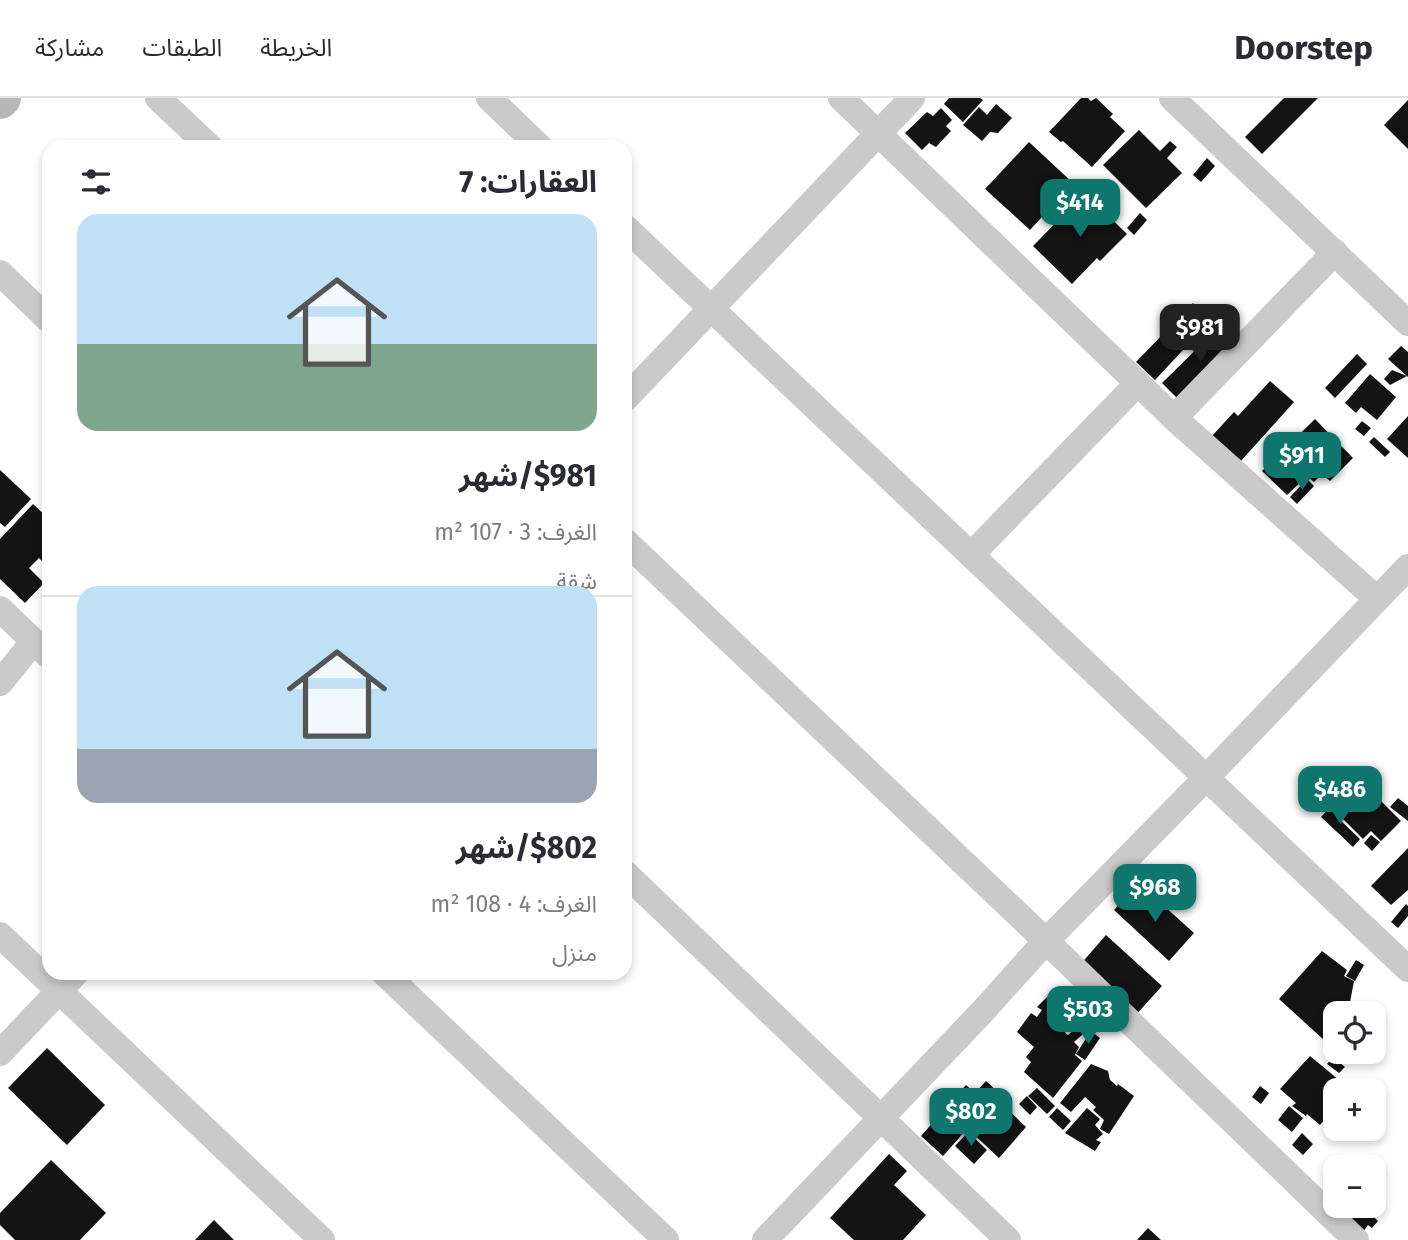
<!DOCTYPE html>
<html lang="ar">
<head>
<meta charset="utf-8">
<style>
	body { margin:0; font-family:"Fira Sans","Noto Sans Arabic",sans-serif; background:#f2f2f3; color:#2b2b33; direction:rtl; height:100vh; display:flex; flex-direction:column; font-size:26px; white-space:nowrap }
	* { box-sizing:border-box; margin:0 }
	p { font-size:23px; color:#7c7c81 }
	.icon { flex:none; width:38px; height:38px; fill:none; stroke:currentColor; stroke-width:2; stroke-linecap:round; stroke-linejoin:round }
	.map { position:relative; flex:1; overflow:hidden; direction:ltr }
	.panel { position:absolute; left:42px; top:42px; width:590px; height:840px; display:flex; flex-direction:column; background:#fff; border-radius:21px; box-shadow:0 4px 10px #0003; direction:rtl }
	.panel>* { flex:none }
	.fabs { position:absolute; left:1323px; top:903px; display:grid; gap:14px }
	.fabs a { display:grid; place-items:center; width:63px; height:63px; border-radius:14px; background:#fff; box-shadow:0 4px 10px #0003; font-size:35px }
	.price { position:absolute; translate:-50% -60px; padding:0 16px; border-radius:14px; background:#0f766e; color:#fff; font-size:23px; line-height:46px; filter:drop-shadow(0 2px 4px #0008) }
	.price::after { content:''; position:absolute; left:50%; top:42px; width:21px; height:16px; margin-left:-10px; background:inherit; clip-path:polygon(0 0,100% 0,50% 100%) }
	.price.selected { background:#222; color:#fff }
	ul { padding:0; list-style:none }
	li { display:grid; align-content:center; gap:14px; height:371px; padding:0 35px }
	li+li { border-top:2px solid #e1e1e2 }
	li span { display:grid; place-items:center; height:217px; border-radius:21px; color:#555 }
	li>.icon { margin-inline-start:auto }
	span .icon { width:126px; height:126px; fill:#fffc; stroke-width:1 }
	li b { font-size:30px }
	h2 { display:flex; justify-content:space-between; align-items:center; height:84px; padding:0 35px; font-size:30px }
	header { display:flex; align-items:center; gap:42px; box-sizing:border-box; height:98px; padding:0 35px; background:#fff; border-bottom:2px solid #e1e1e2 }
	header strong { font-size:33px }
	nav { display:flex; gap:38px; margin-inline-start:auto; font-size:24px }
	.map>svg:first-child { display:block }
	.building { fill:#141414 }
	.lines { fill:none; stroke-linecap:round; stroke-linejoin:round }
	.street { stroke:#cacaca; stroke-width:26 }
	.secondary { stroke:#b7b7b7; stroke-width:38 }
</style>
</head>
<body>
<header>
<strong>Doorstep</strong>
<nav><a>الخريطة</a><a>الطبقات</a><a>مشاركة</a></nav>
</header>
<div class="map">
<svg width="1408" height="1142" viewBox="0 0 1408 1142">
	<rect width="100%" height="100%" fill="#fff"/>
	<g class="building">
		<polygon points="949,0 980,0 983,2 963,24 944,6"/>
		<polygon points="1081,0 1088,0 1091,3 1096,0 1113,16 1110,19 1125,33 1092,69 1063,43 1061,44 1049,34"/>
		<polygon points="1284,0 1318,0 1262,56 1245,39"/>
		<polygon points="1408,2 1408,51 1384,27"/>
		<polygon points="996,6 1012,20 998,35 990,34 982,43 963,27 979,9 987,17"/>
		<polygon points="941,10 952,22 946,28 951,33 936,49 929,45 922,52 905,35 927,14 933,18"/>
		<polygon points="1139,32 1160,53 1170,43 1177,49 1167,60 1182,75 1146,110 1103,67"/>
		<polygon points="1029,44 1073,85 1030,132 985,91"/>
		<polygon points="1207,60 1215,68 1201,84 1193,77"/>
		<polygon points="1085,95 1127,136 1100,163 1097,160 1072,186 1033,148"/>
		<polygon points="1140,115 1147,122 1134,137 1127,130"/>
		<polygon points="1193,205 1211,222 1155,282 1136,264"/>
		<polygon points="1220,228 1238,246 1180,303 1162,285"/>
		<polygon points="1401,248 1408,254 1408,279 1388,261"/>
		<polygon points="1357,256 1367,266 1335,300 1325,290"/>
		<polygon points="1392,272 1407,278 1390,287 1384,281"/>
		<polygon points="1370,276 1396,299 1377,322 1361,309 1356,315 1345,305"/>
		<polygon points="1270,283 1294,304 1240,364 1212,338 1234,314 1238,318"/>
		<polygon points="1408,318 1408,360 1387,341"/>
		<polygon points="1315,321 1353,360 1330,383 1322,376 1314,384 1307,378 1287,397 1262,373"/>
		<polygon points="1362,323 1371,330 1364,338 1355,331"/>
		<polygon points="1374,339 1390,354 1385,359 1369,344"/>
		<polygon points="0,372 31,401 5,429 0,425"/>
		<polygon points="1307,381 1314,388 1297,406 1290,399"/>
		<polygon points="33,406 49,421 49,470 39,460 29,470 44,485 25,505 0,481 0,441"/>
		<polygon points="1370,692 1401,723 1381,743 1371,733 1363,741 1340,718 1348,709 1344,705 1352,696 1360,702"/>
		<polygon points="1398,700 1408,708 1408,723 1390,709"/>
		<polygon points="1332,707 1341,715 1337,719 1360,741 1353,749 1321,719"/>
		<polygon points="1371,737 1380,744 1372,753 1364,745"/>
		<polygon points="1408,750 1408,792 1391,807 1371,788"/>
		<polygon points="1132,792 1145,804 1152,797 1194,835 1169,863 1114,812"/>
		<polygon points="1406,806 1408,808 1408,818 1398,830 1391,824"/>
		<polygon points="1106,837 1162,888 1134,919 1079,868"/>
		<polygon points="1322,853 1347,872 1344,878 1354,883 1348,915 1335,915 1335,930 1324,942 1279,901"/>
		<polygon points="1356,862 1364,867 1355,883 1346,878"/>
		<polygon points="1053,893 1078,916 1070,925 1065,935 1068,937 1085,922 1091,929 1074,944 1079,949 1074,959 1075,957 1082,963 1053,1000 1024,974 1031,964 1026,959 1034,949 1017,934 1031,915 1037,919 1042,912 1037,909"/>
		<polygon points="1091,933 1100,940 1085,962 1076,956"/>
		<polygon points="47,950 105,1007 67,1047 8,990"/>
		<polygon points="1310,958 1351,992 1335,992 1335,1009 1320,1027 1307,1016 1306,1018 1292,1008 1296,1005 1280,991"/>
		<polygon points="1333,959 1345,969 1339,975 1327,966"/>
		<polygon points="1091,966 1108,973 1110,982 1117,988 1118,986 1134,998 1109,1036 1100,1031 1104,1022 1093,1012 1096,1009 1085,999 1071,1014 1060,1005"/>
		<polygon points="986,983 999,995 943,1058 921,1038 966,987 975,995"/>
		<polygon points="1260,988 1269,995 1261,1006 1252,999"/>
		<polygon points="1037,990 1055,1008 1047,1016 1028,998"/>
		<polygon points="1027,998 1037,1009 1030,1017 1019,1006"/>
		<polygon points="1000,1004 1026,1029 999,1060 970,1033 976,1027 978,1029"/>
		<polygon points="1289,1008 1303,1020 1292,1034 1278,1022"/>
		<polygon points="1057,1010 1071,1023 1063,1032 1049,1019"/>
		<polygon points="1087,1010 1100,1021 1095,1027 1103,1036 1096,1042 1101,1044 1095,1053 1065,1035"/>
		<polygon points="968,1034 987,1052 974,1066 955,1048"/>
		<polygon points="1302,1035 1313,1046 1303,1057 1292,1047"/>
		<polygon points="889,1056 907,1073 894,1087 926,1117 903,1142 854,1142 830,1120"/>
		<polygon points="51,1062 106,1115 80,1142 15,1142 0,1127 0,1115"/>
		<polygon points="1357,1108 1373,1108 1379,1112 1374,1119 1378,1123 1372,1130 1368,1127 1363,1134 1348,1124"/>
		<polygon points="214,1122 234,1142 195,1142"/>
		<polygon points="1148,1130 1161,1142 1137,1142"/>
	</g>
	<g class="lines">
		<g class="street">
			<polyline points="158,0 210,49"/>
			<polyline points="489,0 540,49"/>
			<polyline points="841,0 1174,320 1377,501"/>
			<polyline points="1172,0 1408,225"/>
			<polyline points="625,129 1408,871"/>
			<polyline points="0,175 49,222"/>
			<polyline points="625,301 912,0"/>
			<polyline points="1174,320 1335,154"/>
			<polyline points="625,443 1046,843 1356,1142"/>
			<polyline points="971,457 1138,285"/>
			<polyline points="0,511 49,558"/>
			<polyline points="0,585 34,543"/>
			<polyline points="625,775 1008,1142"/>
			<polyline points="0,837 322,1142"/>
			<polyline points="384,875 666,1142"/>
			<polyline points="0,955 76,875"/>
			<polyline points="765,1142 982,914 1046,843 1206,680 1408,469"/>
		</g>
		<polyline class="secondary" points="0,2 2,0"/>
	</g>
</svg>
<div class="fabs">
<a><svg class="icon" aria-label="locate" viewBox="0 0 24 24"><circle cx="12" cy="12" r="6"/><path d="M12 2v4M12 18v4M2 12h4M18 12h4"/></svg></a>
<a>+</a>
<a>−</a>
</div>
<b class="price" style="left:1080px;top:141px">$414</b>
<b class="price selected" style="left:1200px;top:266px">$981</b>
<b class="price" style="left:1302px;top:394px">$911</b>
<b class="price" style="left:1340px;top:728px">$486</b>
<b class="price" style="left:1155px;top:826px">$968</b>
<b class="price" style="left:1088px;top:948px">$503</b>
<b class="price" style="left:971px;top:1050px">$802</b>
<section class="panel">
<h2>العقارات: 7<svg class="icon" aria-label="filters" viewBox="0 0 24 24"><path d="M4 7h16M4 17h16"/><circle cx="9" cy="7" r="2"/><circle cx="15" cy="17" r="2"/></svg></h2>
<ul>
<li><span style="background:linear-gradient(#bfe0f5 60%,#7fa58c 0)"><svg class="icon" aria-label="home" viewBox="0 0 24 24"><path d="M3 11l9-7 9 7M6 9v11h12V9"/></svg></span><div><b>$981/شهر</b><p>الغرف: 3 · 107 m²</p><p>شقة</p></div></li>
<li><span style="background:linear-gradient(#bfe0f5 75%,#9aa5b1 0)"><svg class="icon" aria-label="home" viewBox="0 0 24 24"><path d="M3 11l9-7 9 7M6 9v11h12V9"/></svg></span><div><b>$802/شهر</b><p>الغرف: 4 · 108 m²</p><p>منزل</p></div></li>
</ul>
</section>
</div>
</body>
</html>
